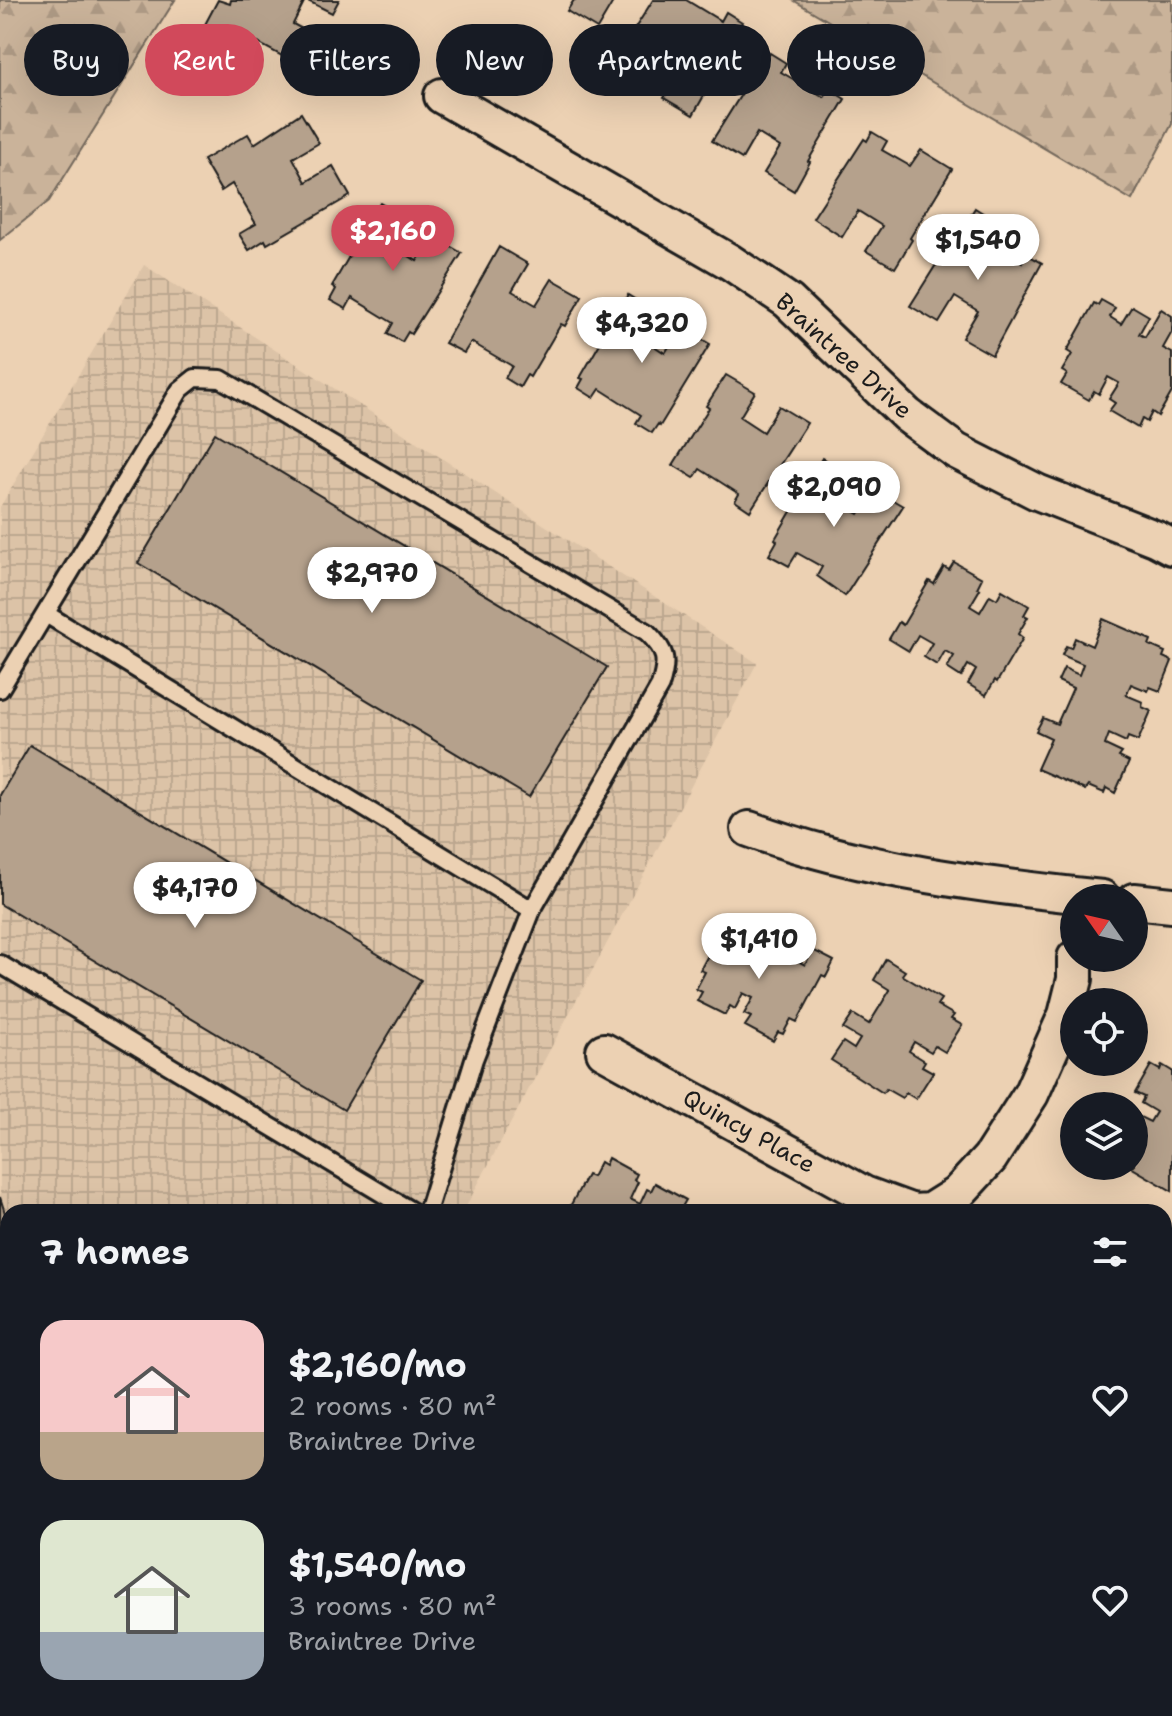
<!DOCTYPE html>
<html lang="en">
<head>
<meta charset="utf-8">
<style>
	body { margin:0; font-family:"Shantell Sans",sans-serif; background:#20242c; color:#f1f3f6; height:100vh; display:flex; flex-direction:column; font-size:30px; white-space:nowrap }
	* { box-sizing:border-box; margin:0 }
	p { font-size:26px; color:#9ea1a6 }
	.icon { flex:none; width:44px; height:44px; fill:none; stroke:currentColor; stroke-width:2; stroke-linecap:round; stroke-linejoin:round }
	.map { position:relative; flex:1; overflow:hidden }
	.sheet { position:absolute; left:0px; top:1204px; width:1172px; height:512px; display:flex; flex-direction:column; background:#171b24; border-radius:24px 24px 0 0; box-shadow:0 8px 32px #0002 }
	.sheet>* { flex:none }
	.banner { position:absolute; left:24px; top:24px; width:1124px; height:72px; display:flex; gap:16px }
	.needle { width:52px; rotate:304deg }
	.buttons { position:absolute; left:1060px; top:884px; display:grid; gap:16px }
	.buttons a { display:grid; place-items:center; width:88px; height:88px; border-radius:50%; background:#171b24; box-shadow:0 8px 32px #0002; font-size:40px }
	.price { position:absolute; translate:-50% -68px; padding:0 18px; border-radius:28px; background:#fff; color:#222; font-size:26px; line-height:52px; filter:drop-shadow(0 2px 4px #0008) }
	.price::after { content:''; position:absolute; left:50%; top:48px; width:24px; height:18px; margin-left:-12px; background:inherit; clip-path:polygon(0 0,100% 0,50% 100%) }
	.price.current { background:#d1495b; color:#fff }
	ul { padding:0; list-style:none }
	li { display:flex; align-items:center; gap:24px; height:200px; padding:0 40px }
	li span { display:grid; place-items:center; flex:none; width:224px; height:160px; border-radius:24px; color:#555 }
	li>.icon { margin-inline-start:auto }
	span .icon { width:96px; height:96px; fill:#fffc; stroke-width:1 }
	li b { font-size:34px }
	h2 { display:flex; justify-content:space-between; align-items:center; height:96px; padding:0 40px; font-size:34px }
	.tag { padding:0 28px; border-radius:36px; background:#171b24; box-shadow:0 8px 32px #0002; font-size:28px; line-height:72px }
	.tag.current { background:#d1495b; color:#fff }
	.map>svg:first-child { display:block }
	.industrial { fill:url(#industrial-grid) }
	.forest { fill:url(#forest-firs); stroke:#73685b; stroke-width:2 }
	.building { fill:#b5a18c; stroke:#1c1c1c; stroke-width:2 }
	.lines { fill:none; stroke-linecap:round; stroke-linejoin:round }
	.lane-casing { stroke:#1c1c1c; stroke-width:22 }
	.street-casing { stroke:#1c1c1c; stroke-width:40 }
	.lane { stroke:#ecd1b3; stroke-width:16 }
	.street { stroke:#ecd1b3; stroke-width:34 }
	.labels { text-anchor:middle; stroke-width:7; stroke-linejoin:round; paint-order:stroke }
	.street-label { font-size:24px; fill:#1c1c1c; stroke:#ecd1b3 }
</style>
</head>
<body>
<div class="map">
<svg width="1172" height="1716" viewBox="0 0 1172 1716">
	<defs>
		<pattern id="industrial-grid" width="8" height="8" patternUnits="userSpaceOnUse" patternTransform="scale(2)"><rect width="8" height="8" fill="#dcc3a7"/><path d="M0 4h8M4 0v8" fill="none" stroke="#bca78f"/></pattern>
		<pattern id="forest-firs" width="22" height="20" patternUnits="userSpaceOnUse" patternTransform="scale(2)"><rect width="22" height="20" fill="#cab39a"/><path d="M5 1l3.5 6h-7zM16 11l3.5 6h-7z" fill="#ad9984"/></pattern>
	</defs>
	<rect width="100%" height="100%" fill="#ecd1b3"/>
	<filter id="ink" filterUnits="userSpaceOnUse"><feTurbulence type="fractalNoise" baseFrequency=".0125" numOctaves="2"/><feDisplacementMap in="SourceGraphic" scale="16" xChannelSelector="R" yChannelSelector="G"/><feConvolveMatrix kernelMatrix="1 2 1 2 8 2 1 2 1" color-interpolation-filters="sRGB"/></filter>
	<g filter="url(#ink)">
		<g class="industrial">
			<polygon points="144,265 757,663 463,1212 8,1212 8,1669 0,1671 0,507"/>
			<polygon points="1172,1292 1172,1716 909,1716 914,1708 1164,1708 1164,1306"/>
			<polygon points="202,1708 624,1708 638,1716 195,1716"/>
		</g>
		<g class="forest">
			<polygon points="0,0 175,0 49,201 0,240"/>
			<polygon points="793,0 1172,0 1172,124 1132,200"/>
		</g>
		<g class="building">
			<polygon points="218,0 230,4 231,0 305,0 293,24 319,38 304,68 236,31 230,44 202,30"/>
			<polygon points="306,0 339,0 332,13"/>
			<polygon points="574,0 611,0 613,2 597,29 567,11"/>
			<polygon points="653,0 686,0 721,21 726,12 742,22 737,31 740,32 693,115 664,98 680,71 657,58 641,84 611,66"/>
			<polygon points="770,53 786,63 781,72 824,97 829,89 845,99 808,161 810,162 794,191 764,173 780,147 757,133 742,159 712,141 762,61 765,62"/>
			<polygon points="301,113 319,143 293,158 306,182 333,166 350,196 267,244 265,240 249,250 239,234 256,224 232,184 221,191 203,160 248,134 254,144"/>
			<polygon points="872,132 887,141 882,150 910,166 921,150 952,169 910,238 912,240 895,268 866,251 882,226 858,211 842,237 813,218 864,139 867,141"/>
			<polygon points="380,203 411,221 395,247 417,261 432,236 462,253 411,334 408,332 402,342 387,334 393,323 352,298 346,309 330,300 336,289 332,286"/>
			<polygon points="975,208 997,222 986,240 1022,262 1026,254 1042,263 992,355 962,338 978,311 955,297 939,323 910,306 961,225 963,227"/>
			<polygon points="499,247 528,264 512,291 536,305 552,279 582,296 565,326 561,324 530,377 527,375 520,387 505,378 512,366 471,342 464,353 445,343"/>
			<polygon points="628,295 657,313 642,338 665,353 681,327 710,344 660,426 658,424 652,433 636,423 641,415 600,389 594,398 578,388 583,379 580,378"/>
			<polygon points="1101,300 1115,308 1110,317 1121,324 1132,306 1149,316 1139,334 1145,337 1161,309 1172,316 1172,332 1163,348 1172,353 1172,392 1158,416 1152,412 1147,422 1142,419 1138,428 1109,411 1115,403 1109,399 1119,383 1108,377 1099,394 1094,391 1089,400 1061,384 1067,374 1062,371 1072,354 1067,351 1094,303 1098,305"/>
			<polygon points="726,375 755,392 740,417 763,432 779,406 807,423 750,511 735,501 739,494 700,469 694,478 673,465 709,408 706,406"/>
			<polygon points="215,433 607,667 529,797 138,563"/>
			<polygon points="822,458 850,474 835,500 859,514 874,489 903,506 845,596 817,576 822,567 797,553 789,566 769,555 777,541 775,539"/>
			<polygon points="954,562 982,578 977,588 980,589 970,606 980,612 990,595 997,599 1002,590 1029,606 1024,615 1028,617 1018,634 1023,638 997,682 995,680 986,695 968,684 976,670 968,665 961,677 947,668 954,656 945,651 937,665 924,657 932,643 918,635 909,651 889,639 899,622 903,625 929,581 934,584 944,567 949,570"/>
			<polygon points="1103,619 1151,640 1149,645 1165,652 1163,657 1172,661 1160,691 1150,687 1148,691 1131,684 1126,695 1143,702 1142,707 1151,711 1138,741 1128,737 1126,742 1109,734 1105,745 1122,753 1119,757 1129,762 1115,793 1106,788 1104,793 1088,786 1085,790 1037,769 1051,738 1036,731 1043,718 1057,724 1073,688 1058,681 1064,668 1079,675 1083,664 1062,655 1066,646 1071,648 1075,638 1092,646"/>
			<polygon points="30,745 421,980 344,1110 0,904 0,795"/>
			<polygon points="726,922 805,965 813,950 834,961 826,977 822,975 797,1022 791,1019 783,1034 778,1032 773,1041 745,1026 751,1017 744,1014 753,998 743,993 735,1009 730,1006 725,1015 697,1001 702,992 696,989 705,972 700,970"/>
			<polygon points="886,959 905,971 902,975 941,999 937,1005 954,1015 951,1019 962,1025 945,1052 935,1046 931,1052 914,1042 909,1051 925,1061 922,1066 933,1072 916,1099 906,1093 902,1098 886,1089 883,1093 831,1060 843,1042 854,1049 860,1039 843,1029 853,1014 869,1024 890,990 874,980"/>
			<polygon points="1151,1065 1160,1070 1162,1065 1172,1071 1172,1191 1129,1166 1134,1166 1134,1114 1150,1122 1156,1112 1141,1103 1144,1097 1135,1093"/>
			<polygon points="608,1158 637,1174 634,1180 638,1182 630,1199 640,1204 647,1189 651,1191 655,1183 686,1200 682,1207 687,1210 685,1212 567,1212 587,1175 592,1177 600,1162 605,1165"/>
			<polygon points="0,1197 8,1223 8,1373 0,1376"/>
			<polygon points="968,1708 1077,1708 1091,1716 963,1716"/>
		</g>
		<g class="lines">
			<g class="lane-casing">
				<g id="lane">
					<polyline points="46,614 532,910"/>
					<path d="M0,689L180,390L195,378L221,379L647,632C667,652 668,660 660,686L532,910L474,1059L427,1212"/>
					<polyline points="0,964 413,1212"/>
					<polyline points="1164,1370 1172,1357"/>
					<polyline points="1164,1542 1172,1541"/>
					<polyline points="0,1629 8,1627"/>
				</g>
			</g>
			<g class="street-casing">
				<g id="street">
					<polyline points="442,96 730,262 788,301 907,415 956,451 1037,492 1157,539 1172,547"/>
					<path d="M749,829C863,871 982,885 1102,898"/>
					<polyline points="1134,901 1172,905"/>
					<polyline points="604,1051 864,1194 913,1212 930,1211 957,1194 990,1158 1031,1094 1066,1015 1075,979 1075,958"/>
				</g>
			</g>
			<use href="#lane" class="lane"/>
			<use href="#street" class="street"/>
		</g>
	</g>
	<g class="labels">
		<g class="street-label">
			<text transform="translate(844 356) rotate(42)" y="8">Braintree Drive</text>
			<text transform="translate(749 1131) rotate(29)" y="8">Quincy Place</text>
		</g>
	</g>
</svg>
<div class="buttons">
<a><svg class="needle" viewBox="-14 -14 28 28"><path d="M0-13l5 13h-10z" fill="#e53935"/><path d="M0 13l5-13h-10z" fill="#9ea1a6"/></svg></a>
<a><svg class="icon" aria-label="locate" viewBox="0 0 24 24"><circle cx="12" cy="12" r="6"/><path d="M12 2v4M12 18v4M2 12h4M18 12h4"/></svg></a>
<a><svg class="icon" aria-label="layers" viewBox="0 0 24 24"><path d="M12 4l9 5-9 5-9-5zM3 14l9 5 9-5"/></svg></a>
</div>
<b class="price current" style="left:393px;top:273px">$2,160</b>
<b class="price" style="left:978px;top:282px">$1,540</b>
<b class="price" style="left:642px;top:365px">$4,320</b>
<b class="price" style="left:834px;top:529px">$2,090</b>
<b class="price" style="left:372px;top:615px">$2,970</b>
<b class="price" style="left:195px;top:930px">$4,170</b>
<b class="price" style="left:759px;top:981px">$1,410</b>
<div class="banner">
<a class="tag">Buy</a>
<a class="tag current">Rent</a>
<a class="tag">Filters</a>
<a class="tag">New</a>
<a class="tag">Apartment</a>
<a class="tag">House</a>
</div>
<section class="sheet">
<h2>7 homes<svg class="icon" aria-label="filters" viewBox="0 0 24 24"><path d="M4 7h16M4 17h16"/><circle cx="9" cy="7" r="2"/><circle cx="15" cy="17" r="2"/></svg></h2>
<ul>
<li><span style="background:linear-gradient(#f6c9c9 70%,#b9a48a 0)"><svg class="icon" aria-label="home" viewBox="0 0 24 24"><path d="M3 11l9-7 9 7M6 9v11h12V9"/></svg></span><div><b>$2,160/mo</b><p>2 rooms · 80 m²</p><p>Braintree Drive</p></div><svg class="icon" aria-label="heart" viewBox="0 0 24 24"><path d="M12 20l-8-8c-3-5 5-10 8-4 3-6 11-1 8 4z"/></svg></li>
<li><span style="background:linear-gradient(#dfe7d0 70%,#9aa5b1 0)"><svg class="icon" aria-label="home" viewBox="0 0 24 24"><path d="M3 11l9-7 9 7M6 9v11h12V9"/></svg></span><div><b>$1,540/mo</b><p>3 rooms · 80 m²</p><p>Braintree Drive</p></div><svg class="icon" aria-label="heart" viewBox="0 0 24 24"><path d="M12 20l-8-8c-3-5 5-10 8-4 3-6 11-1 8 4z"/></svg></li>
</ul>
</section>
</div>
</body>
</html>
